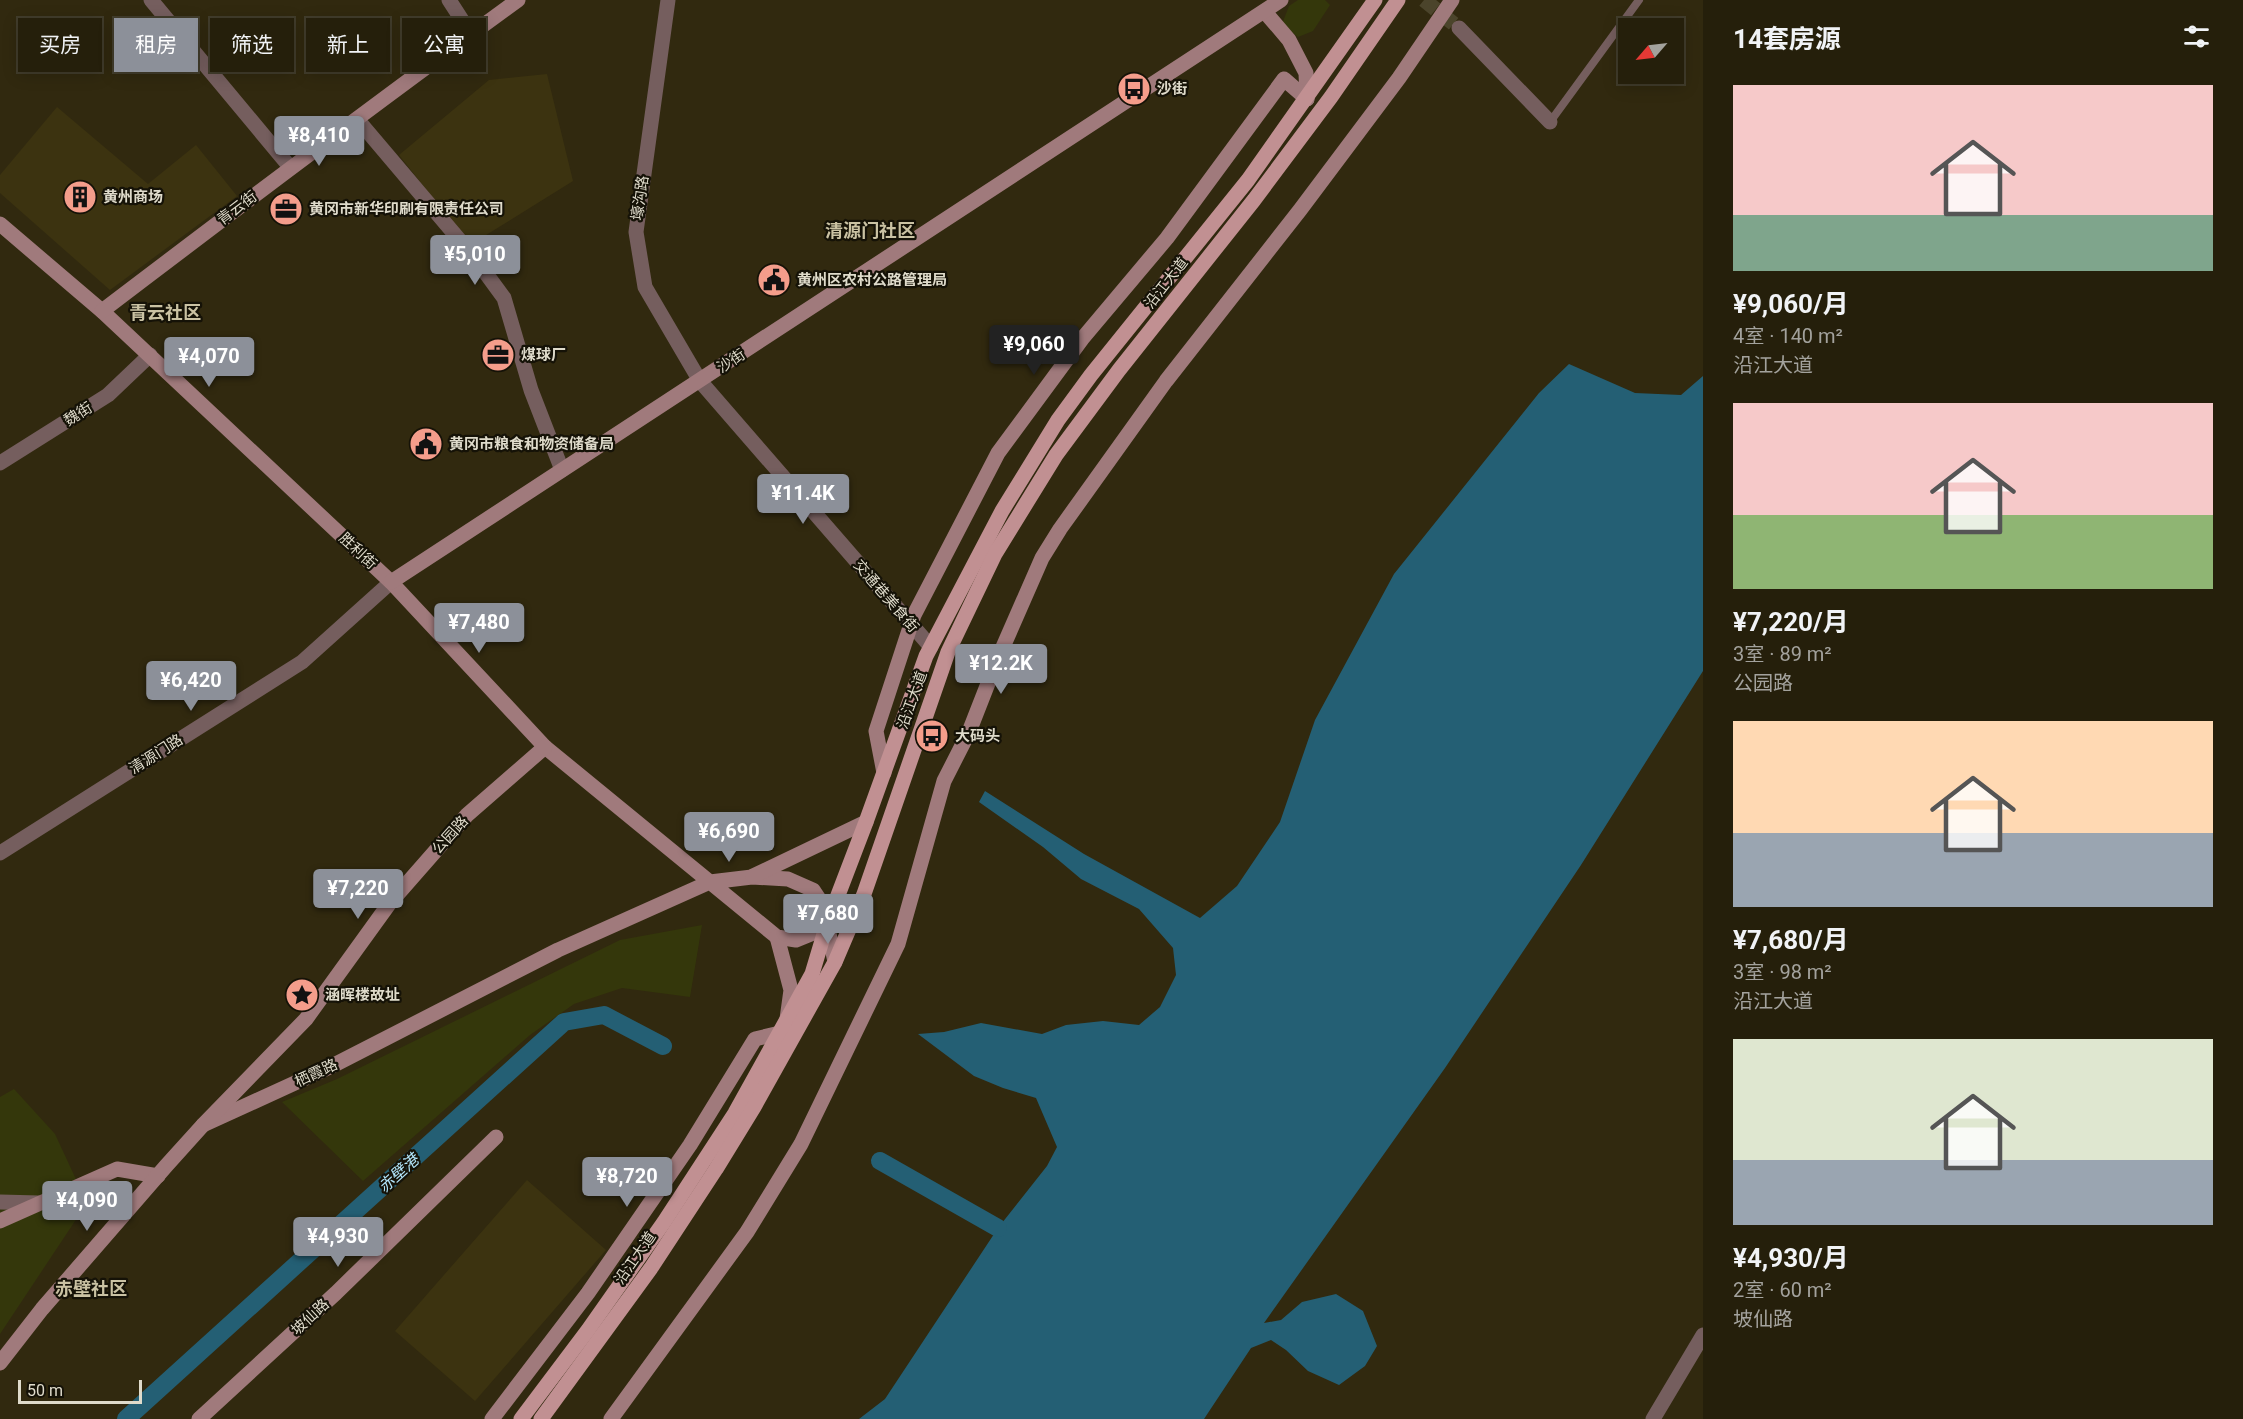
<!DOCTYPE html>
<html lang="zh">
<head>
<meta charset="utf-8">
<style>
	body { margin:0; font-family:Roboto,"Noto Sans SC",sans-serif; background:#312c19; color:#f1f3f6; height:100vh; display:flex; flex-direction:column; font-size:22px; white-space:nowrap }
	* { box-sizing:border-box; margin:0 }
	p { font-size:20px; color:#a3a29d }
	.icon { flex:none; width:33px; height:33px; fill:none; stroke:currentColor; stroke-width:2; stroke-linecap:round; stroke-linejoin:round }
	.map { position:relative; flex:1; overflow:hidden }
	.side { display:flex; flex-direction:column; background:#251f0b; width:540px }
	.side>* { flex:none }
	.top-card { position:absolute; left:18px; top:18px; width:570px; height:54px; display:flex; gap:12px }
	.needle { width:39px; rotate:242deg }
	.controls { position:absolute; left:1618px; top:18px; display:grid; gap:12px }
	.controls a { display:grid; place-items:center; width:66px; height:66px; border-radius:0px; background:#251f0b; box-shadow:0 3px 15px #0003,0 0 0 2px #423d2c; font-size:30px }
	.scale { position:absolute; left:18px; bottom:15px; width:124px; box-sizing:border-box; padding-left:6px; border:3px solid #dfdbcb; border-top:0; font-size:16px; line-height:21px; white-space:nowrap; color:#dfdbcb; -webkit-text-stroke:4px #151207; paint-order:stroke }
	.price { position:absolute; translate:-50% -51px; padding:0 14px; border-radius:6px; background:#8c9099; color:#fff; font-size:20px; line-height:39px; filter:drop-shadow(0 2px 3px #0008) }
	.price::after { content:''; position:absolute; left:50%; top:36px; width:18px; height:14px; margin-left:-9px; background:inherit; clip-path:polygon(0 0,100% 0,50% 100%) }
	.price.active { background:#222; color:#fff }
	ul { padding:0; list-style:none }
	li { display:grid; align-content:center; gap:12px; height:318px; padding:0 30px }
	li span { display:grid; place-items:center; height:186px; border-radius:0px; color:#555 }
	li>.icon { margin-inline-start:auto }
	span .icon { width:108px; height:108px; fill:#fffc; stroke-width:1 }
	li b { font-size:26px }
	h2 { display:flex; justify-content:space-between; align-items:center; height:72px; padding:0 30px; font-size:26px }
	.pill { padding:0 21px; border-radius:0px; background:#251f0b; box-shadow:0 3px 15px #0003,0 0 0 2px #423d2c; font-size:21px; line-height:54px }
	.pill.active { background:#8c9099; color:#fff }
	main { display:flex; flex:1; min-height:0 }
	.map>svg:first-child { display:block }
	.built { fill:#3c3310 }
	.green { fill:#34370b }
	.water { fill:#245f74 }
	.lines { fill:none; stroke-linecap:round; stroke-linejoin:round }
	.canal { stroke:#245f74; stroke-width:18 }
	.street-tunnel { stroke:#4b442b; stroke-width:15; stroke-dasharray:15 8; stroke-linecap:butt }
	.lane { stroke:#755e5e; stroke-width:8 }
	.street { stroke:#755e5e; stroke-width:15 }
	.secondary { stroke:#a07a7c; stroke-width:15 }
	.primary { stroke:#c19092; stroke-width:15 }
	.labels { text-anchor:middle; stroke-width:4.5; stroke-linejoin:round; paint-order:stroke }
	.poi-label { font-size:15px; font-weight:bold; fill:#dfdbcb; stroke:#151207; text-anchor:start }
	.street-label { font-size:15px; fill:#dfdbcb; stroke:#151207 }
	.water-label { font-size:16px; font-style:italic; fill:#b3e6fb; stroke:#151207 }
	.quarter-label { font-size:18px; font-weight:bold; fill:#cac2a3; stroke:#151207 }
</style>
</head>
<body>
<main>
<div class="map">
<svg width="1703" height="1419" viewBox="0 0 1703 1419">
	<rect width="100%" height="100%" fill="#31290f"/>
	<g class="built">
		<polygon points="547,74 573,181 470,245 399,155 489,80"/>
		<polygon points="57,107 148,184 196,145 237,196 110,290 0,193 0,175"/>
		<polygon points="527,1180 606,1250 475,1401 395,1331"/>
	</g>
	<g class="green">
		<polygon points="1298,0 1325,0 1330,5 1313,31 1298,37 1282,24 1289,6"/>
		<polygon points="702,925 690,997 622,988 574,1004 530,1035 363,1181 282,1102 337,1079 620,940"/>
		<polygon points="14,1089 55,1134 87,1203 0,1334 0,1097"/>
	</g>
	<polygon class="water" points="1569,364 1635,393 1681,395 1703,376 1703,671 1581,865 1445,1068 1264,1323 1281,1320 1302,1302 1336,1294 1363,1311 1377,1346 1365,1366 1339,1385 1308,1371 1286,1350 1271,1340 1251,1348 1204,1419 859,1419 885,1399 998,1228 1047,1166 1057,1147 1036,1098 1003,1088 974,1076 918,1034 944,1032 981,1023 1042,1034 1066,1025 1103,1021 1139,1025 1160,1007 1176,975 1173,948 1139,909 1081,879 1043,847 979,802 985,791 1084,854 1200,918 1237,886 1280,822 1315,720 1394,574 1539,393"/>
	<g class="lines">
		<g class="canal">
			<polyline points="880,1161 998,1228"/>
			<polyline points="126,1419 564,1022 604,1015 663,1046"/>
		</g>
		<polyline class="street-tunnel" points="1424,0 1459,28"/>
		<polyline class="lane" points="1550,122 1639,0"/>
		<g class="street">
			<polyline points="151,0 290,167"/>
			<polyline points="449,0 471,34"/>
			<polyline points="668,0 636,232 645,287 700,381 931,647"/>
			<polyline points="1459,28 1550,122"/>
			<polyline points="357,119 474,257 504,298 531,390 562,470"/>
			<polyline points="0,463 108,395 150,355"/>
			<polyline points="0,853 302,662 391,582"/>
			<polyline points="0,1202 39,1203"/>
			<polyline points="1653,1419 1703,1335"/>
		</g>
		<g class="secondary">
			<polyline points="1265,12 1289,40 1306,73 1307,99"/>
			<polyline points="0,224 102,311 391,582 545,747 777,937 796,940 818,931 827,924 823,905 813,890 788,879 752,877 710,882 558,950 332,1066 203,1125"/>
			<path d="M102,311C240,206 378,102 518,0"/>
			<polyline points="391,582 1281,0"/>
			<polyline points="884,773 876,731 914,615 998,453 1082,339 1167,238 1284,79 1307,99"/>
			<polyline points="753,876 866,822"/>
			<polyline points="827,924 835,962"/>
			<polyline points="777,937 791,990 787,1019"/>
			<polyline points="0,1221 117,1169 158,1176"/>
			<polyline points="0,1363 42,1309 166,1166 203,1125 306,1019 389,904 467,815 545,747"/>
			<polyline points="199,1419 336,1293 496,1137"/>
			<polyline points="492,1419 588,1293 690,1145 755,1039 780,1033"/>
			<polyline points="611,1419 747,1232 801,1144 898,944 944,781 969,732 996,663 1042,558 1060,529 1166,381 1300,210 1399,78 1452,0"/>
		</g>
		<g class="primary">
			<polyline points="521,1419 588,1330 664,1222 735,1113 812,974 827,924 866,822 926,656 1002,511 1058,420 1091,375 1248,180 1375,0"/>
			<polyline points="541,1419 651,1268 716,1169 754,1107 835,962 864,894 948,652 995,554 1056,455 1119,370 1254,200 1331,97 1398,0"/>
		</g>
	</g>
	<defs>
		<g id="bus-disc" transform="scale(1.725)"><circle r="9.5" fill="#f49d8b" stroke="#151207"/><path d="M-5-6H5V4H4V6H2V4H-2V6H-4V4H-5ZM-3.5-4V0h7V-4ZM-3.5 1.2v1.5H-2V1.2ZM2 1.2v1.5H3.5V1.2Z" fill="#111"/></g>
		<g id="building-disc" transform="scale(1.725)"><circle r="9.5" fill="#f49d8b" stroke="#151207"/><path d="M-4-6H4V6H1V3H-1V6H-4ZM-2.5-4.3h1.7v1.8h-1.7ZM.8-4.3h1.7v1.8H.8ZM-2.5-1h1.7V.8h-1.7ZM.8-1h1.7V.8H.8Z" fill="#111"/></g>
		<g id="office-disc" transform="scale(1.725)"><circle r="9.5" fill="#f49d8b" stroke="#151207"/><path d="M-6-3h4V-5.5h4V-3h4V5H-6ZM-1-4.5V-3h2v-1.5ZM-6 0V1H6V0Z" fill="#111"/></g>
		<g id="civic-disc" transform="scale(1.725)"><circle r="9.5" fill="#f49d8b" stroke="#151207"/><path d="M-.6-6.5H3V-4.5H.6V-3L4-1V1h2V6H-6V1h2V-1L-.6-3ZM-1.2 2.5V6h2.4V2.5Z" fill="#111"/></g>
		<g id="sight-disc" transform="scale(1.725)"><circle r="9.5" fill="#f49d8b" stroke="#151207"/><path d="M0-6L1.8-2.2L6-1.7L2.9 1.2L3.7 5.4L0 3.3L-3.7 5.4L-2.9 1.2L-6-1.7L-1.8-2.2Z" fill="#111"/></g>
	</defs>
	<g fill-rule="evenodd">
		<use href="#bus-disc" x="1134" y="89"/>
		<use href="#building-disc" x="80" y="197"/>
		<use href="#office-disc" x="286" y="209"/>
		<use href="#civic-disc" x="774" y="280"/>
		<use href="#office-disc" x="498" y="355"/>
		<use href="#civic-disc" x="426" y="444"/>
		<use href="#bus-disc" x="932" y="736"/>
		<use href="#sight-disc" x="302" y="995"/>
	</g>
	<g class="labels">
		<g class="poi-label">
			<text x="1157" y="94">沙街</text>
			<text x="103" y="202">黄州商场</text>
			<text x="309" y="214">黄冈市新华印刷有限责任公司</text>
			<text x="797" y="285">黄州区农村公路管理局</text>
			<text x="521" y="360">煤球厂</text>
			<text x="449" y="449">黄冈市粮食和物资储备局</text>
			<text x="955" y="741">大码头</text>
			<text x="325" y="1000">涵晖楼故址</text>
		</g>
		<g class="street-label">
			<text transform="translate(640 198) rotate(-82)" y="5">壕沟路</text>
			<text transform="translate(237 208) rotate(-37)" y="5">青云街</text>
			<text transform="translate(1166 283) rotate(-52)" y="5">沿江大道</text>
			<text transform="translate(731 361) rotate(-33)" y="5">沙街</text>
			<text transform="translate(78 414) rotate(-32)" y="5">魏街</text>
			<text transform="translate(358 551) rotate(43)" y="5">胜利街</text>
			<text transform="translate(886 596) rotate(49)" y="5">交通巷美食街</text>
			<text transform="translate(912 700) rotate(-70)" y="5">沿江大道</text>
			<text transform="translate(156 754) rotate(-32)" y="5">清源门路</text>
			<text transform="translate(450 835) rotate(-48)" y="5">公园路</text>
			<text transform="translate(316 1073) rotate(-25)" y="5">栖霞路</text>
			<text transform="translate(635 1258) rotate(-55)" y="5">沿江大道</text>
			<text transform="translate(310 1317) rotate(-43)" y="5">坡仙路</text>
		</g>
		<g class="water-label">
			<text transform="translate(398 1173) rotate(-42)" y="6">赤壁港</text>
		</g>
		<g class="quarter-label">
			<text x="870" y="237">清源门社区</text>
			<text x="165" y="319">青云社区</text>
			<text x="91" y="1295">赤壁社区</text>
		</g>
	</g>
</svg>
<div class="controls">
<a><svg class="needle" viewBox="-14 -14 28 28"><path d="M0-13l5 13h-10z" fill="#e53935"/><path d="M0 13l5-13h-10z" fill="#a3a29d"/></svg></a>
</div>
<div class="scale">50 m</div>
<b class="price" style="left:319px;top:167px">¥8,410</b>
<b class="price" style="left:475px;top:286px">¥5,010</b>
<b class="price active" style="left:1034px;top:376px">¥9,060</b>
<b class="price" style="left:209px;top:388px">¥4,070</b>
<b class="price" style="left:803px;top:525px">¥11.4K</b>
<b class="price" style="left:479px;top:654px">¥7,480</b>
<b class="price" style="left:1001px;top:695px">¥12.2K</b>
<b class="price" style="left:191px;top:712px">¥6,420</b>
<b class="price" style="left:729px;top:863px">¥6,690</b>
<b class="price" style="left:358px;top:920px">¥7,220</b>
<b class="price" style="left:828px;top:945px">¥7,680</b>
<b class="price" style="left:627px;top:1208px">¥8,720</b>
<b class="price" style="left:87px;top:1232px">¥4,090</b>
<b class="price" style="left:338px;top:1268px">¥4,930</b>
<div class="top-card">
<a class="pill">买房</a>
<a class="pill active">租房</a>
<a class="pill">筛选</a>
<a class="pill">新上</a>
<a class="pill">公寓</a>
</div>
</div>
<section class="side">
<h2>14套房源<svg class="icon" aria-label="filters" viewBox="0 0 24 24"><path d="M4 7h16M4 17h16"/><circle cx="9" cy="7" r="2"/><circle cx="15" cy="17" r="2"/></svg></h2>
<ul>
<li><span style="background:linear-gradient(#f6c9c9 70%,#7fa58c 0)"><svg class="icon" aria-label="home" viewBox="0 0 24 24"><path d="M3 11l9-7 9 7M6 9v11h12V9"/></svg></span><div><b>¥9,060/月</b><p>4室 · 140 m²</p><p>沿江大道</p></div></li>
<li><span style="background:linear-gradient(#f6c9c9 60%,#8fb573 0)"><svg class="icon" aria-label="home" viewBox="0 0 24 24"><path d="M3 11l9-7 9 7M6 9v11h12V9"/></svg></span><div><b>¥7,220/月</b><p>3室 · 89 m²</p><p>公园路</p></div></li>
<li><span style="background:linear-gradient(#ffd9b3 60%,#9aa5b1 0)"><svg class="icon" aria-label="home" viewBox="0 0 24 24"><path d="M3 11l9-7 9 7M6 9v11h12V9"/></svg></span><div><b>¥7,680/月</b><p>3室 · 98 m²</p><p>沿江大道</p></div></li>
<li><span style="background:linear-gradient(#dfe7d0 65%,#9aa5b1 0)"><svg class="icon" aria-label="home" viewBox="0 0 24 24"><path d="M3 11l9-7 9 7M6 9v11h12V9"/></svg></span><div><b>¥4,930/月</b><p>2室 · 60 m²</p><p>坡仙路</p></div></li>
</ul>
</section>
</main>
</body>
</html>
